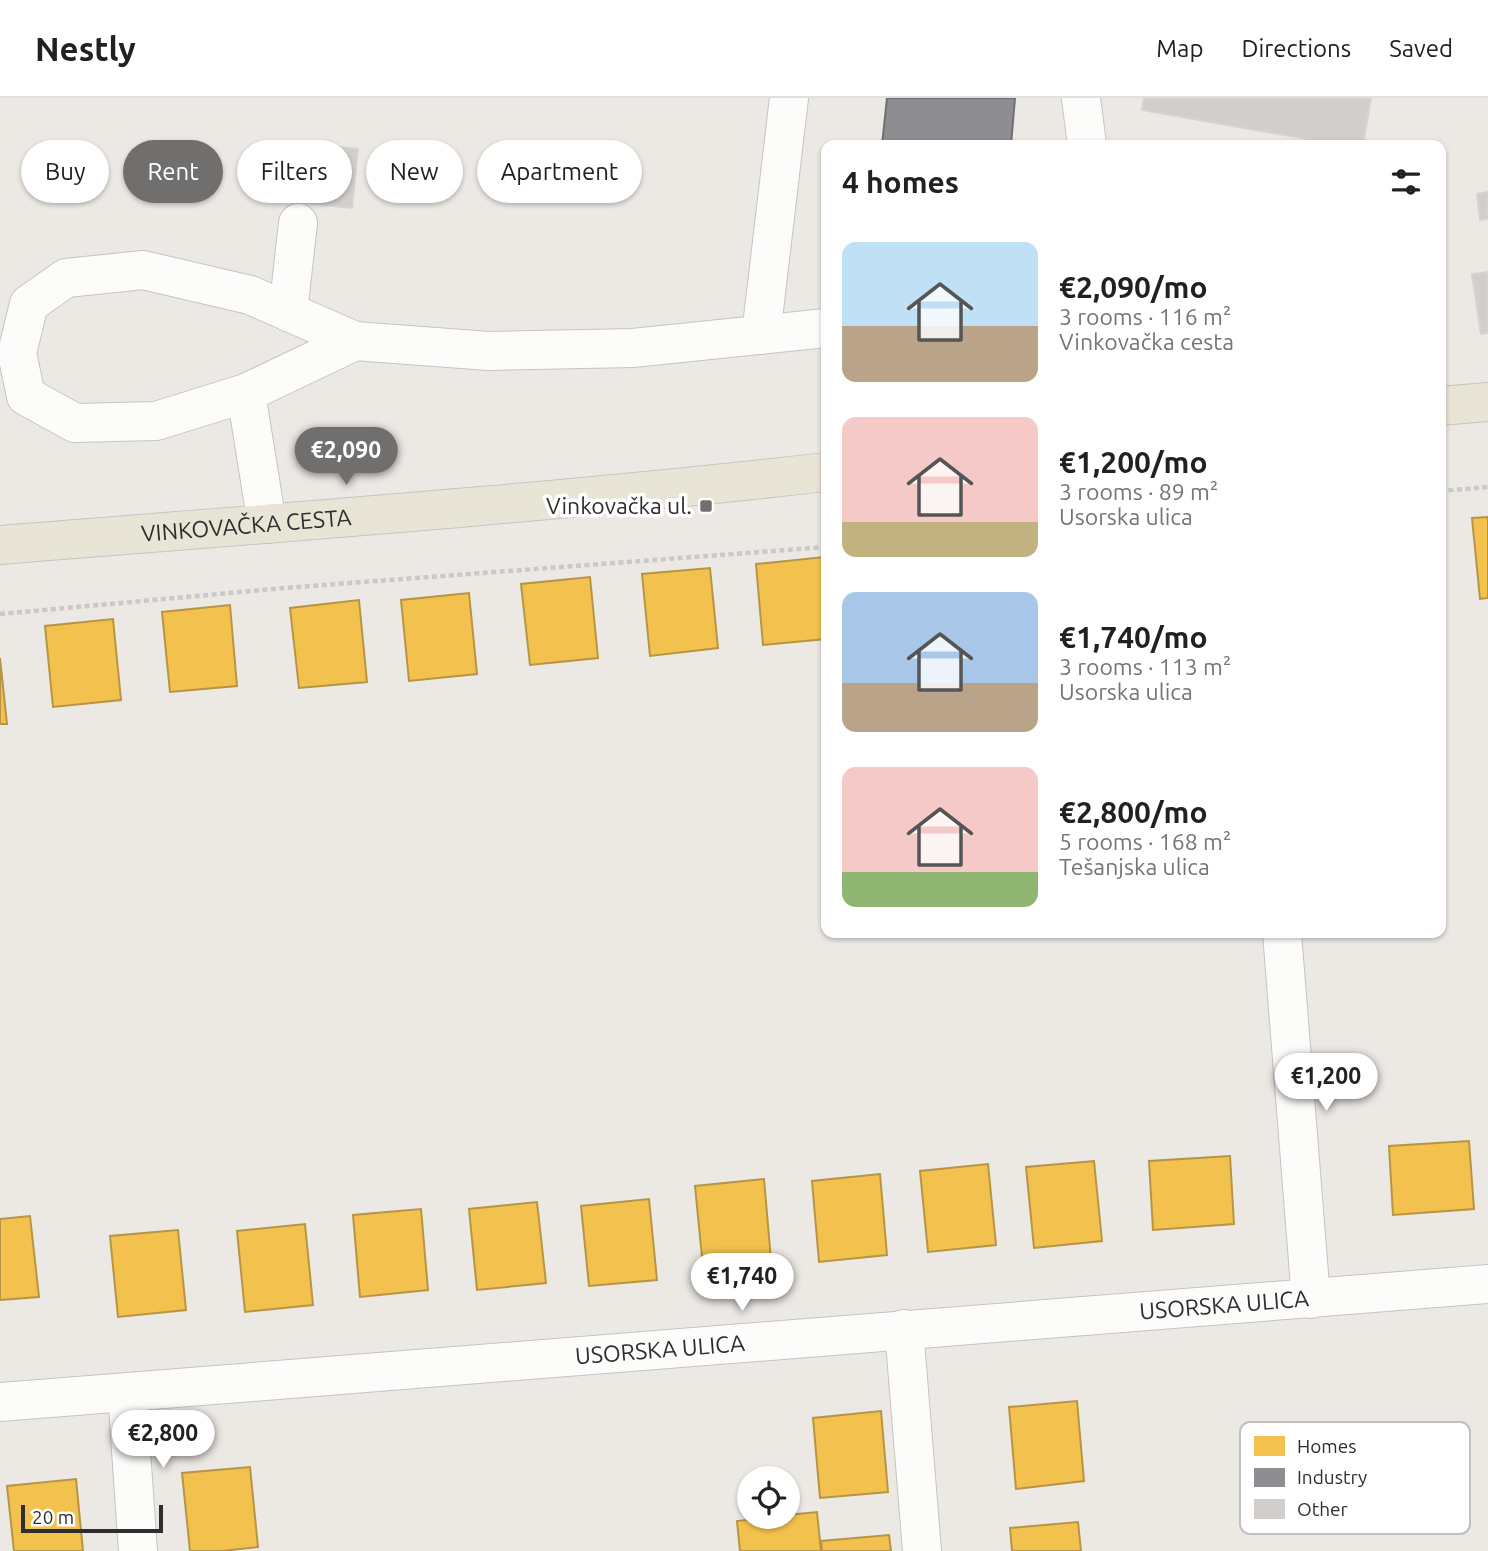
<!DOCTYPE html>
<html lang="en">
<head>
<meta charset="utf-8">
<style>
	body { margin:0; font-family:Ubuntu,sans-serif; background:#f2f2f2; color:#202124; height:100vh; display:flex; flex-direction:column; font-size:26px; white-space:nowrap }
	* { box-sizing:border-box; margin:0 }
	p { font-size:23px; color:#757577 }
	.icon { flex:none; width:38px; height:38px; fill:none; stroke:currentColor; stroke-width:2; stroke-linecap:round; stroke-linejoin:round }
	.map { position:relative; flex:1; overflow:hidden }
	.drawer { position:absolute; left:821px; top:42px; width:625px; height:798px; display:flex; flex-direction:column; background:#fff; border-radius:14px; box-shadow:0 2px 5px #0004 }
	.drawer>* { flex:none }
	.guide { position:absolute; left:21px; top:42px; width:665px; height:63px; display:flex; gap:14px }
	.buttons { position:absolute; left:737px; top:1368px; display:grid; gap:14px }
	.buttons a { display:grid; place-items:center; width:63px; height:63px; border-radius:50%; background:#fff; box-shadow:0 2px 5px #0004; font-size:35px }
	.scale { position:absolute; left:21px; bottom:18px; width:142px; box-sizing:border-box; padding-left:7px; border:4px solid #2e2e2e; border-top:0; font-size:19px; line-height:24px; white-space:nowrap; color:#2e2e2e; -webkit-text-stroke:5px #fff; paint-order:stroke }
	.price { position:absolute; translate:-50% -60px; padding:0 16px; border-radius:24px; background:#fff; color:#222; font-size:23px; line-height:46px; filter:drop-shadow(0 2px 4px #0008) }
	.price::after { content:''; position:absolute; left:50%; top:42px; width:21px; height:16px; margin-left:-10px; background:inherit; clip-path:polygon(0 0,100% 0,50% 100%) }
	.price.current { background:#706f6e; color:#fff }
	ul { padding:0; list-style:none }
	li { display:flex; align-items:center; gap:21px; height:175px; padding:0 21px }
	li span { display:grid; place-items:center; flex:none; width:196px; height:140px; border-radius:14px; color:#555 }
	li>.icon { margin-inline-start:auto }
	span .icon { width:84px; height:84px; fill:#fffc; stroke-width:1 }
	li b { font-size:30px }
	h2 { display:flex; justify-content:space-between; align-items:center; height:84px; padding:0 21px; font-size:30px }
	.pill { padding:0 24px; border-radius:32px; background:#fff; box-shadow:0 2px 5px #0004; font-size:24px; line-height:63px }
	.pill.current { background:#706f6e; color:#fff }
	header { display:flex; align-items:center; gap:42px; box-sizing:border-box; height:98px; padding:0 35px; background:#fff; border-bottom:2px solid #e0e0e0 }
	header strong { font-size:33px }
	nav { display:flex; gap:38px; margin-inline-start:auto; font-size:24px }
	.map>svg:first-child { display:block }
	.homes { fill:#f2c14e; stroke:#b79544; stroke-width:2 }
	.industry { fill:#8d8d92; stroke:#707074; stroke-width:2 }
	.building { fill:#d1cecb; stroke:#d7d4d0; stroke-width:2 }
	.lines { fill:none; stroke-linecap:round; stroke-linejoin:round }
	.minor-casing { stroke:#c5c4c5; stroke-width:40 }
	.major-casing { stroke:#c6c5c4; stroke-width:40 }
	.path { stroke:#c9c9c8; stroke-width:4.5; stroke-dasharray:5 3.5; stroke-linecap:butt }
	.minor { stroke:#fcfcfb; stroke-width:38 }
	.major { stroke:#e8e4d6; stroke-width:38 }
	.poi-dot { fill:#706f6e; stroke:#fff; stroke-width:2.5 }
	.labels { text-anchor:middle; stroke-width:7; stroke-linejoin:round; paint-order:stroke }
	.poi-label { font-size:23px; fill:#2e2e2e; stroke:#fff; text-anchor:end }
	.street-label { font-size:23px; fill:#2e2e2e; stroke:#fff }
	.key { fill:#fff; stroke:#c0c0c0; stroke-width:2 }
	.key-label { font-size:19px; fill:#2e2e2e }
</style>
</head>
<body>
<header>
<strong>Nestly</strong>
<nav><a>Map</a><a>Directions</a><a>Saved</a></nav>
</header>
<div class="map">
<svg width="1488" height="1453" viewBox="0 0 1488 1453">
	<rect width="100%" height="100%" fill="#ece8e4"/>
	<g class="homes">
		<polygon points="1488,419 1488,500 1480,501 1472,420"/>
		<polygon points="824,459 826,480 826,541 763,547 756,466"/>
		<polygon points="710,470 718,550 650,558 642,476"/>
		<polygon points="590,479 598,560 530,567 521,486"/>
		<polygon points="469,495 477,576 409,583 401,502"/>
		<polygon points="359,502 367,584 299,590 290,510"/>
		<polygon points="230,507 237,588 170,594 162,514"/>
		<polygon points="113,521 121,602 53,609 45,528"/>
		<polygon points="0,560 7,626 0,626"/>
		<polygon points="1469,1043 1474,1111 1393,1117 1389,1048"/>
		<polygon points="1230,1058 1234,1126 1153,1132 1149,1063"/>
		<polygon points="1094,1063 1102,1143 1034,1150 1026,1069"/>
		<polygon points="988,1066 996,1147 928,1154 920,1073"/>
		<polygon points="880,1076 887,1157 819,1164 812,1083"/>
		<polygon points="764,1081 771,1162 703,1169 695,1088"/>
		<polygon points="649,1101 657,1182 589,1188 581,1108"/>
		<polygon points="537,1104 546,1185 477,1192 469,1111"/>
		<polygon points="421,1111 428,1192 360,1199 353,1117"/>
		<polygon points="30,1118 39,1199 0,1202 0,1121"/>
		<polygon points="305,1126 313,1207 245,1214 237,1133"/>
		<polygon points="178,1132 186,1212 118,1219 110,1138"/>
		<polygon points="1077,1303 1084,1383 1016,1391 1009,1309"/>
		<polygon points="881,1313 888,1394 820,1400 813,1320"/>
		<polygon points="250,1369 258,1449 222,1453 190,1453 182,1375"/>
		<polygon points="76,1381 83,1453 14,1453 7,1388"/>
		<polygon points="817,1414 821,1453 740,1453 737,1423 770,1419 788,1419 788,1417"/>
		<polygon points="1078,1424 1081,1453 1012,1453 1010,1430"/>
		<polygon points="889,1437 891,1453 822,1453 821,1443"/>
	</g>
	<polygon class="industry" points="887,0 1015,0 1011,47 882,47"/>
	<g class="building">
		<polygon points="1144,0 1371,0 1363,47 1341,47 1142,12"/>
		<polygon points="293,45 358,51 352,110 287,103"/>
		<polygon points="1488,94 1488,121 1480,122 1477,96"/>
		<polygon points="1488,174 1488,235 1481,236 1472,176"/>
	</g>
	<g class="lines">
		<g class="minor-casing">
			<g id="minor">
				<polyline points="1081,0 1087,47"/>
				<polyline points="288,214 298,125"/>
				<polyline points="761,237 789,0"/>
				<polyline points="355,243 489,253 633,250 826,230"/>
				<polyline points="246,295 355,243 250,197 143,172 66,180 29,206 17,255 26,298 75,325 156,323 246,295 267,426"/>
				<polyline points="1282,835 1311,1201"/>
				<polyline points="904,1231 922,1453"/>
				<polyline points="127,1295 138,1453"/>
				<path id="s1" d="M0,1304L1488,1186"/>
			</g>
		</g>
		<g class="major-casing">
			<g id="major">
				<polyline points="1440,308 1488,304"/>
				<path id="s2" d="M0,447C275,425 551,405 826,374"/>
			</g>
		</g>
		<g class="path">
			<polyline points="1440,393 1488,389"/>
			<polyline points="0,516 284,490 826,449"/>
		</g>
		<use href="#minor" class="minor"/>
		<use href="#major" class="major"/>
	</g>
	<rect class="poi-dot" x="699" y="401" width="14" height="14" rx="3.5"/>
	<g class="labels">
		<g class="poi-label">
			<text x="692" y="416">Vinkovačka ul.</text>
		</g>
		<g class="street-label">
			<text dy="8" stroke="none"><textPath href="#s2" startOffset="247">VINKOVAČKA CESTA</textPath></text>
			<text dy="8" stroke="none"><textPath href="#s1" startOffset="1228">USORSKA ULICA</textPath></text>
			<text dy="8" stroke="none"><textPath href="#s1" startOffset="662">USORSKA ULICA</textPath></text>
		</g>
	</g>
	<rect x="1240" y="1324" width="230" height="112" rx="10" class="key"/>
	<rect x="1254" y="1338" width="31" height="20" fill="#f2c14e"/>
	<rect x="1254" y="1370" width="31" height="19" fill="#8d8d92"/>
	<rect x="1254" y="1401" width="31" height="20" fill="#d1cecb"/>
	<g class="key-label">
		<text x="1297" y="1355">Homes</text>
		<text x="1297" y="1386">Industry</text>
		<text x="1297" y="1418">Other</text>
	</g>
</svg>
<div class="buttons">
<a><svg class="icon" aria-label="locate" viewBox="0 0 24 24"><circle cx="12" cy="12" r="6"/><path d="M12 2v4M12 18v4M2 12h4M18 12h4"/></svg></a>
</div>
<div class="scale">20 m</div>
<b class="price current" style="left:346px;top:389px">€2,090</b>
<b class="price" style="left:1326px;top:1015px">€1,200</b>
<b class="price" style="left:742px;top:1215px">€1,740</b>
<b class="price" style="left:163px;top:1372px">€2,800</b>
<div class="guide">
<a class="pill">Buy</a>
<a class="pill current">Rent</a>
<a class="pill">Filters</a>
<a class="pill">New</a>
<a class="pill">Apartment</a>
</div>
<section class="drawer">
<h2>4 homes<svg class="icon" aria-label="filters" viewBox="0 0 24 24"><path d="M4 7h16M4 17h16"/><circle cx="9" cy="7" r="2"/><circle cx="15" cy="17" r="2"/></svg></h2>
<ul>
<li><span style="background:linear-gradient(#bfe0f5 60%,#b9a48a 0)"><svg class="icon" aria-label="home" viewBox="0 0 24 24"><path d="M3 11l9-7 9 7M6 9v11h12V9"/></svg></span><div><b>€2,090/mo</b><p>3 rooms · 116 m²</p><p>Vinkovačka cesta</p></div></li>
<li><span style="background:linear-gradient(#f6c9c9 75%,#c2b280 0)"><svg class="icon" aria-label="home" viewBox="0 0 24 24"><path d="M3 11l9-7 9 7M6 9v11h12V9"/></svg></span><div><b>€1,200/mo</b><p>3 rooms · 89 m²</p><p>Usorska ulica</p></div></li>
<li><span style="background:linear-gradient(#a9c7e8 65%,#b9a48a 0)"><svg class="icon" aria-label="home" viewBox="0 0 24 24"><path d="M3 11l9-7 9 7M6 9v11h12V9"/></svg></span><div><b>€1,740/mo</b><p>3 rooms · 113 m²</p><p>Usorska ulica</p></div></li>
<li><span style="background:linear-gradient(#f6c9c9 75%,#8fb573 0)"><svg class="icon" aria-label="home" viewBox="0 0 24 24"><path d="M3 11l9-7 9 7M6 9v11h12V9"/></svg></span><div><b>€2,800/mo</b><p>5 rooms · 168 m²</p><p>Tešanjska ulica</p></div></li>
</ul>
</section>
</div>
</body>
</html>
